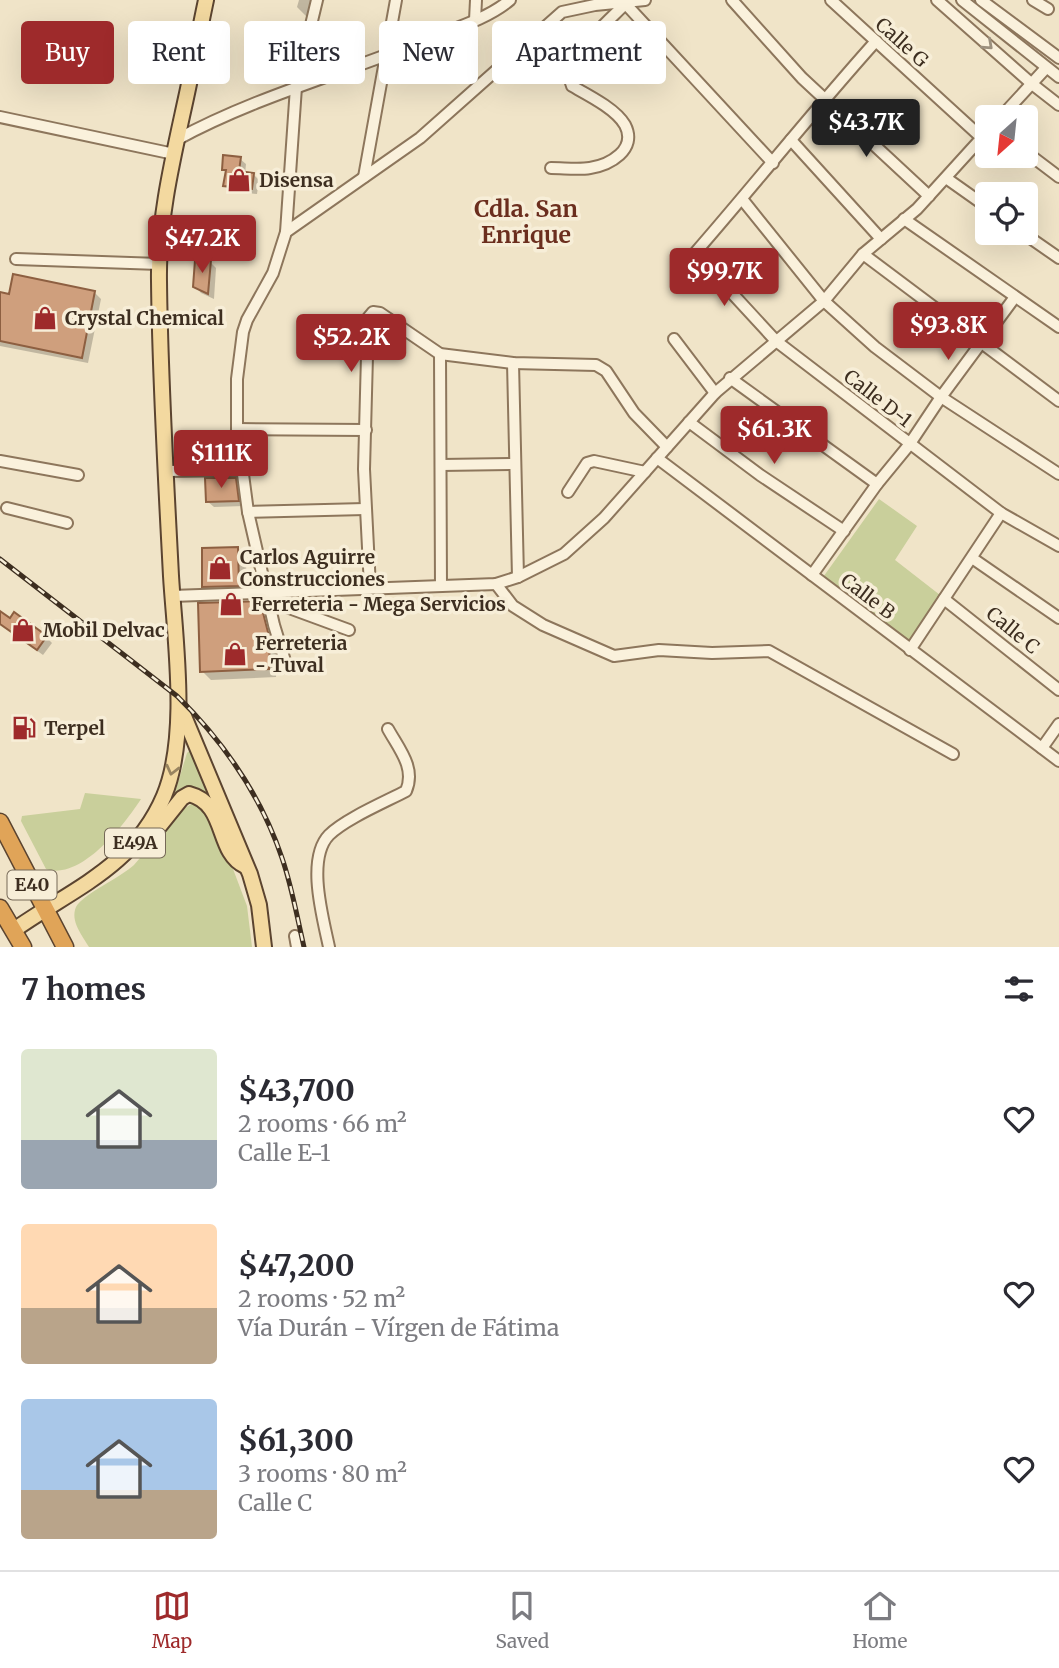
<!DOCTYPE html>
<html lang="en">
<head>
<meta charset="utf-8">
<style>
	body { margin:0; font-family:Merriweather,serif; background:#f2f2f3; color:#2b2b33; height:100vh; display:flex; flex-direction:column; font-size:26px; white-space:nowrap }
	* { box-sizing:border-box; margin:0 }
	p { font-size:23px; color:#7c7c81 }
	.icon { flex:none; width:38px; height:38px; fill:none; stroke:currentColor; stroke-width:2; stroke-linecap:round; stroke-linejoin:round }
	.map { position:relative; height:947px; overflow:hidden }
	.sheet { display:flex; flex-direction:column; background:#fff; flex:1 }
	.sheet>* { flex:none }
	.top-card { position:absolute; left:21px; top:21px; width:700px; height:63px; display:flex; gap:14px }
	.needle { width:46px; rotate:207deg }
	.tools { position:absolute; left:975px; top:105px; display:grid; gap:14px }
	.tools a { display:grid; place-items:center; width:63px; height:63px; border-radius:7px; background:#fff; box-shadow:0 7px 28px #0002; font-size:35px }
	.price { position:absolute; translate:-50% -60px; padding:0 16px; border-radius:7px; background:#9e2a2b; color:#fff; font-size:23px; line-height:46px; filter:drop-shadow(0 2px 4px #0008) }
	.price::after { content:''; position:absolute; left:50%; top:42px; width:21px; height:16px; margin-left:-10px; background:inherit; clip-path:polygon(0 0,100% 0,50% 100%) }
	.price.selected { background:#222; color:#fff }
	ul { padding:0; list-style:none }
	li { display:flex; align-items:center; gap:21px; height:175px; padding:0 21px }
	li span { display:grid; place-items:center; flex:none; width:196px; height:140px; border-radius:7px; color:#555 }
	li>.icon { margin-inline-start:auto }
	span .icon { width:84px; height:84px; fill:#fffc; stroke-width:1 }
	li b { font-size:30px }
	h2 { display:flex; justify-content:space-between; align-items:center; height:84px; padding:0 21px; font-size:30px }
	.tag { padding:0 24px; border-radius:7px; background:#fff; box-shadow:0 7px 28px #0002; font-size:24px; line-height:63px }
	.tag.selected { background:#9e2a2b; color:#fff }
	.tabs { display:flex; justify-content:space-around; align-items:center; height:98px; border-top:2px solid #e1e1e2; background:#fff; font-size:19px; color:#7c7c81 }
	.tabs a { display:grid; justify-items:center; gap:4px }
	.tabs .selected { color:#9e2a2b }
	.map>svg:first-child { display:block }
	.green { fill:#c9cf9b }
	.shadow { fill:#0003; fill-rule:evenodd }
	.building { fill:#cf9f7d; stroke:#8d5f41; stroke-width:2 }
	.lines { fill:none; stroke-linecap:round; stroke-linejoin:round }
	.minor-casing { stroke:#8d765c; stroke-width:14 }
	.major-casing { stroke:#5b4430; stroke-width:18 }
	.highway-casing { stroke:#5b4430; stroke-width:19 }
	.minor { stroke:#faf1dc; stroke-width:10 }
	.major { stroke:#f3d9a0; stroke-width:14 }
	.highway { stroke:#e0a458; stroke-width:16 }
	.rail-casing { stroke:#3d2e20; stroke-width:5 }
	.rail { stroke:#f7eed8; stroke-width:2.5; stroke-dasharray:8; stroke-linecap:butt }
	.oneway { stroke:#9c907e }
	.oneway2 { stroke:#988460 }
	.labels { text-anchor:middle; stroke-width:7; stroke-linejoin:round; paint-order:stroke }
	.shield { fill:#f7eed8; stroke:#756857; stroke-width:2 }
	.shield-label { font-size:18px; font-weight:bold; fill:#3d2e20 }
	.street-label { font-size:19px; fill:#3d2e20; stroke:#f7eed8 }
	.poi-label { font-size:19px; font-weight:bold; fill:#3d2e20; stroke:#f7eed8; text-anchor:start }
	.quarter-label { font-size:23px; font-weight:bold; fill:#6b2e1e; stroke:#f7eed8 }
</style>
</head>
<body>
<div class="map">
<svg width="1059" height="947" viewBox="0 0 1059 947">
	<rect width="100%" height="100%" fill="#f0e4c8"/>
	<g class="green">
		<polygon points="879,499 917,526 895,560 940,595 907,644 821,580"/>
		<polygon points="190,750 192,750 212,799 172,802 187,753"/>
		<path d="M85,793L141,799C125,824 81,881 46,869L21,821L22,816L80,809Z"/>
		<path d="M194,803L202,806L230,861L247,906L252,947H89C82,935 70,921 76,907C82,895 121,877 134,865C147,851 179,807 194,803Z"/>
	</g>
	<g class="shadow">
		<polygon points="299,0 325,0 319,4 315,18 306,16 297,7"/>
		<polygon points="240,159 246,164 245,174 254,175 259,180 257,194 231,191 225,185 227,172 223,169"/>
		<polygon points="210,262 216,268 214,299 201,293 195,286"/>
		<polygon points="94,292 101,299 88,363 0,346 0,294 11,296"/>
		<polygon points="235,480 241,486 244,506 214,507 207,501"/>
		<polygon points="238,549 246,558 247,594 213,595 204,586"/>
		<path d="M260,602L268,611L278,649L276,677L211,680L202,671ZM261,609H264L274,648L271,649Z"/>
		<polygon points="0,615 46,637 52,643 43,655 0,624"/>
	</g>
	<g class="building">
		<polygon points="223,155 241,157 239,171 254,173 252,189 223,186 226,170 222,170"/>
		<polygon points="195,260 211,260 208,294 193,287"/>
		<polygon points="13,274 95,291 82,358 0,341 0,292 9,294"/>
		<polygon points="205,478 236,478 239,501 206,502"/>
		<polygon points="238,547 239,586 202,587 202,548"/>
		<polygon points="260,601 270,640 269,669 200,672 198,603"/>
		<polygon points="0,611 10,618 14,612 47,636 37,650 0,624"/>
	</g>
	<g class="lines">
		<g class="minor-casing">
			<g id="minor">
				<polyline points="622,0 773,163"/>
				<polyline points="732,0 802,78 929,196"/>
				<polyline points="831,0 982,138"/>
				<polyline points="937,0 1032,84 1059,105"/>
				<polyline points="962,0 1059,77"/>
				<polyline points="981,0 1059,58"/>
				<polyline points="1033,0 1048,9"/>
				<polyline points="475,20 476,0"/>
				<path d="M876,41C814,110 756,183 695,253L776,341L1001,513L1059,546"/>
				<polyline points="0,117 174,154"/>
				<polyline points="1001,117 1046,68"/>
				<path d="M176,140C255,97 341,74 423,41C452,29 486,20 510,0"/>
				<polyline points="791,140 881,239"/>
				<polyline points="1026,152 1059,177"/>
				<path d="M551,168C564,168 578,170 590,168C609,165 638,150 625,125C616,109 588,95 572,86C560,61 609,21 626,3"/>
				<polyline points="364,177 396,0"/>
				<polyline points="946,178 987,207"/>
				<polyline points="742,199 824,301 875,347 941,397 1059,474"/>
				<polyline points="904,219 1059,327"/>
				<polyline points="286,232 296,87 317,0"/>
				<polyline points="1023,233 1059,258"/>
				<polyline points="863,254 1059,401"/>
				<polyline points="16,259 159,264"/>
				<polyline points="674,339 715,393"/>
				<polyline points="440,354 441,586"/>
				<polyline points="513,363 518,577"/>
				<polyline points="730,378 877,484"/>
				<polyline points="689,422 760,475 844,531"/>
				<polyline points="237,429 366,430"/>
				<polyline points="657,458 1059,761"/>
				<polyline points="0,461 78,475"/>
				<polyline points="441,465 515,464"/>
				<polyline points="166,471 243,470"/>
				<polyline points="568,492 587,463 594,461 645,472"/>
				<polyline points="7,508 67,523"/>
				<polyline points="248,512 365,509"/>
				<polyline points="972,558 1059,618"/>
				<polyline points="812,575 877,484 909,445 941,397 1015,297"/>
				<polyline points="496,584 513,606 543,625 614,656 659,650 712,653 769,651 953,754"/>
				<polyline points="370,587 364,469 368,318 373,312 380,313 440,354 513,363 596,365 606,371 634,413 667,447"/>
				<polyline points="172,596 496,584 518,577 564,554 604,518 715,393 824,301 863,254 917,209 987,132"/>
				<polyline points="944,599 1059,690"/>
				<polyline points="271,609 281,605 349,630"/>
				<polyline points="910,650 1001,513"/>
				<polyline points="285,661 274,625 248,512 237,429 237,379 243,332 247,320 273,273 286,232 420,138 562,12 595,5 645,0"/>
				<polyline points="1042,748 1059,724"/>
				<polyline points="295,936 297,947"/>
				<path d="M329,947C323,918 306,859 329,835C345,819 385,802 406,791C416,768 399,749 388,729"/>
			</g>
		</g>
		<g class="major-casing">
			<g id="major">
				<polyline points="181,709 250,874 259,905 264,947"/>
				<path d="M146,840L150,838L182,798L189,794C228,804 215,852 245,866"/>
				<path d="M14,930C72,889 134,867 164,796C189,736 175,641 171,576C166,478 160,379 159,281C158,219 173,158 186,98C193,66 199,33 206,0"/>
			</g>
		</g>
		<g class="highway-casing">
			<g id="highway">
				<polyline points="0,822 65,947"/>
				<polyline points="0,908 23,947"/>
			</g>
		</g>
		<use href="#minor" class="minor"/>
		<use href="#major" class="major"/>
		<use href="#highway" class="highway"/>
		<g class="rail-casing">
			<path id="rail" d="M0,559L177,696C223,741 261,796 282,858C292,887 297,917 304,947"/>
		</g>
		<use href="#rail" class="rail"/>
	</g>
	<defs><path id="oneway-chevron" d="M-2-3.5L2.5 0L-2 3.5" fill="none" stroke-width="1.6" stroke-linecap="round" stroke-linejoin="round" transform="scale(1.75)"/></defs>
	<use class="oneway" href="#oneway-chevron" transform="translate(988 45) rotate(42)"/>
	<use class="oneway2" href="#oneway-chevron" transform="translate(172 770) rotate(104)"/>
	<defs>
		<g id="shop-bare" transform="scale(1.89)"><path d="M-5-2.5h2.3a2.7 3.5 0 0 1 5.4 0H5L5.5 6h-11ZM-1.5-2.5h3a1.5 2.3 0 0 0-3 0Z" fill="#9e2a2b" stroke="#f7eed8" stroke-width="2.5" paint-order="stroke"/></g>
		<g id="fuel-bare" transform="scale(1.89)"><path d="M-5.5-6h7V0h2V4h1.3V-2.5L3-4.5l.8-.8L6-3V5H2.5V1h-1V6h-7ZM-4.2-4.7v3.2H.2V-4.7Z" fill="#9e2a2b" stroke="#f7eed8" stroke-width="2.5" paint-order="stroke"/></g>
	</defs>
	<g fill-rule="evenodd">
		<use href="#shop-bare" x="239" y="180"/>
		<use href="#shop-bare" x="45" y="318"/>
		<use href="#shop-bare" x="220" y="568"/>
		<use href="#shop-bare" x="231" y="604"/>
		<use href="#shop-bare" x="23" y="630"/>
		<use href="#shop-bare" x="235" y="654"/>
		<use href="#fuel-bare" x="24" y="728"/>
	</g>
	<g class="labels">
		<g class="shield">
			<rect x="105" y="828.5" width="60" height="29" rx="5"/>
			<rect x="7.5" y="870.5" width="49" height="29" rx="5"/>
		</g>
		<g class="shield-label">
			<text x="135" y="849">E49A</text>
			<text x="32" y="891">E40</text>
		</g>
		<g class="street-label">
			<text transform="translate(902 42) rotate(42)" y="7">Calle G</text>
			<text transform="translate(878 398) rotate(38)" y="7">Calle D-1</text>
			<text transform="translate(868 596) rotate(37)" y="7">Calle B</text>
			<text transform="translate(1013 630) rotate(39)" y="7">Calle C</text>
		</g>
		<g class="poi-label">
			<text x="259" y="187">Disensa</text>
			<text x="65" y="325">Crystal Chemical</text>
			<text x="240" y="564">Carlos Aguirre<tspan x="240" dy="22">Construcciones</tspan></text>
			<text x="251" y="611">Ferreteria - Mega Servicios</text>
			<text x="43" y="637">Mobil Delvac</text>
			<text x="255" y="650">Ferreteria<tspan x="255" dy="22">- Tuval</tspan></text>
			<text x="44" y="735">Terpel</text>
		</g>
		<g class="quarter-label">
			<text x="526" y="217">Cdla. San<tspan x="526" dy="26">Enrique</tspan></text>
		</g>
	</g>
</svg>
<div class="tools">
<a><svg class="needle" viewBox="-14 -14 28 28"><path d="M0-13l5 13h-10z" fill="#e53935"/><path d="M0 13l5-13h-10z" fill="#7c7c81"/></svg></a>
<a><svg class="icon" aria-label="locate" viewBox="0 0 24 24"><circle cx="12" cy="12" r="6"/><path d="M12 2v4M12 18v4M2 12h4M18 12h4"/></svg></a>
</div>
<b class="price selected" style="left:866px;top:159px">$43.7K</b>
<b class="price" style="left:202px;top:275px">$47.2K</b>
<b class="price" style="left:724px;top:308px">$99.7K</b>
<b class="price" style="left:948px;top:362px">$93.8K</b>
<b class="price" style="left:351px;top:374px">$52.2K</b>
<b class="price" style="left:774px;top:466px">$61.3K</b>
<b class="price" style="left:221px;top:490px">$111K</b>
<div class="top-card">
<a class="tag selected">Buy</a>
<a class="tag">Rent</a>
<a class="tag">Filters</a>
<a class="tag">New</a>
<a class="tag">Apartment</a>
</div>
</div>
<section class="sheet">
<h2>7 homes<svg class="icon" aria-label="filters" viewBox="0 0 24 24"><path d="M4 7h16M4 17h16"/><circle cx="9" cy="7" r="2"/><circle cx="15" cy="17" r="2"/></svg></h2>
<ul>
<li><span style="background:linear-gradient(#dfe7d0 65%,#9aa5b1 0)"><svg class="icon" aria-label="home" viewBox="0 0 24 24"><path d="M3 11l9-7 9 7M6 9v11h12V9"/></svg></span><div><b>$43,700</b><p>2 rooms · 66 m²</p><p>Calle E-1</p></div><svg class="icon" aria-label="heart" viewBox="0 0 24 24"><path d="M12 20l-8-8c-3-5 5-10 8-4 3-6 11-1 8 4z"/></svg></li>
<li><span style="background:linear-gradient(#ffd9b3 60%,#b9a48a 0)"><svg class="icon" aria-label="home" viewBox="0 0 24 24"><path d="M3 11l9-7 9 7M6 9v11h12V9"/></svg></span><div><b>$47,200</b><p>2 rooms · 52 m²</p><p>Vía Durán - Vírgen de Fátima</p></div><svg class="icon" aria-label="heart" viewBox="0 0 24 24"><path d="M12 20l-8-8c-3-5 5-10 8-4 3-6 11-1 8 4z"/></svg></li>
<li><span style="background:linear-gradient(#a9c7e8 65%,#b9a48a 0)"><svg class="icon" aria-label="home" viewBox="0 0 24 24"><path d="M3 11l9-7 9 7M6 9v11h12V9"/></svg></span><div><b>$61,300</b><p>3 rooms · 80 m²</p><p>Calle C</p></div><svg class="icon" aria-label="heart" viewBox="0 0 24 24"><path d="M12 20l-8-8c-3-5 5-10 8-4 3-6 11-1 8 4z"/></svg></li>
</ul>
</section>
<nav class="tabs">
<a class="selected"><svg class="icon" aria-label="map" viewBox="0 0 24 24"><path d="M3 6l6-2 6 2 6-2v14l-6 2-6-2-6 2zM9 4v14M15 6v14"/></svg>Map</a>
<a><svg class="icon" aria-label="saved" viewBox="0 0 24 24"><path d="M7 4h10v16l-5-4-5 4z"/></svg>Saved</a>
<a><svg class="icon" aria-label="home" viewBox="0 0 24 24"><path d="M3 11l9-7 9 7M6 9v11h12V9"/></svg>Home</a>
</nav>
</body>
</html>
